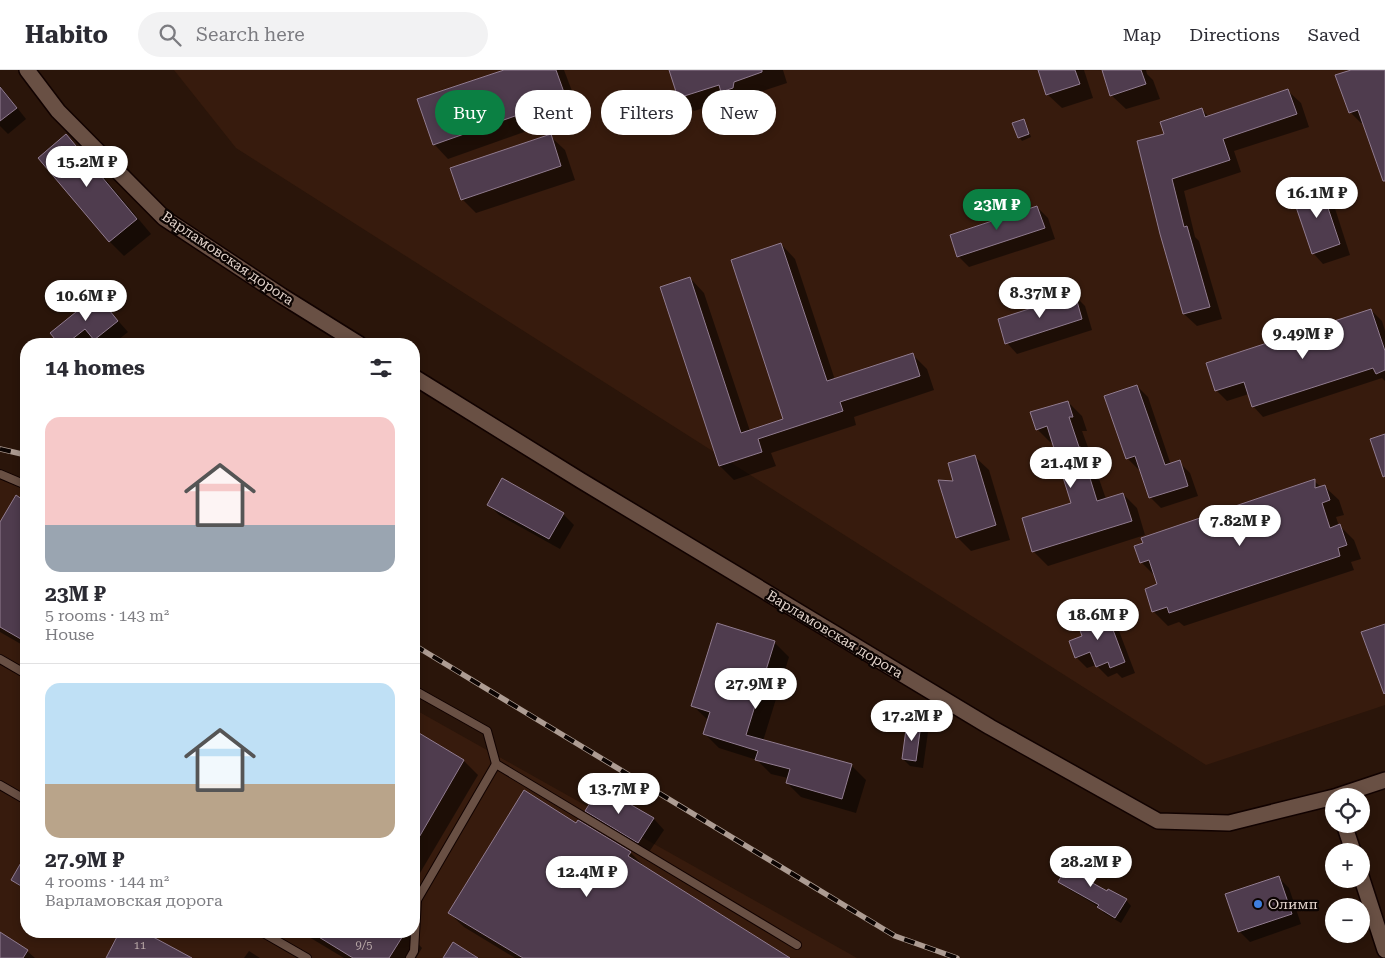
<!DOCTYPE html>
<html lang="en">
<head>
<meta charset="utf-8">
<style>
	body { margin:0; font-family:"Roboto Serif",serif; background:#f2f2f3; color:#2b2b33; height:100vh; display:flex; flex-direction:column; font-size:19px; white-space:nowrap }
	* { box-sizing:border-box; margin:0 }
	p { font-size:16px; color:#7c7c81 }
	.icon { flex:none; width:28px; height:28px; fill:none; stroke:currentColor; stroke-width:2; stroke-linecap:round; stroke-linejoin:round }
	.map { position:relative; flex:1; overflow:hidden }
	.sheet { position:absolute; left:20px; top:268px; width:400px; height:600px; display:flex; flex-direction:column; background:#fff; border-radius:20px; box-shadow:0 2px 8px #0003 }
	.sheet>* { flex:none }
	.top-card { position:absolute; left:435px; top:20px; width:475px; height:45px; display:flex; gap:10px }
	.buttons { position:absolute; left:1325px; top:718px; display:grid; gap:10px }
	.buttons a { display:grid; place-items:center; width:45px; height:45px; border-radius:50%; background:#fff; box-shadow:0 2px 8px #0003; font-size:25px }
	.price { position:absolute; translate:-50% -42px; padding:0 11px; border-radius:18px; background:#fff; color:#222; font-size:16px; line-height:32px; filter:drop-shadow(0 1px 2px #0008) }
	.price::after { content:''; position:absolute; left:50%; top:30px; width:15px; height:11px; margin-left:-8px; background:inherit; clip-path:polygon(0 0,100% 0,50% 100%) }
	.price.active { background:#0b8043; color:#fff }
	ul { padding:0; list-style:none }
	li { display:grid; align-content:center; gap:10px; height:265px; padding:0 25px }
	li+li { border-top:1px solid #e1e1e2 }
	li span { display:grid; place-items:center; height:155px; border-radius:15px; color:#555 }
	li>.icon { margin-inline-start:auto }
	span .icon { width:90px; height:90px; fill:#fffc; stroke-width:1 }
	li b { font-size:21px }
	h2 { display:flex; justify-content:space-between; align-items:center; height:60px; padding:0 25px; font-size:21px }
	.chip { padding:0 18px; border-radius:22px; background:#fff; box-shadow:0 2px 8px #0003; font-size:18px; line-height:45px }
	.chip.active { background:#0b8043; color:#fff }
	header { display:flex; align-items:center; gap:30px; box-sizing:border-box; height:70px; padding:0 25px; background:#fff; border-bottom:1px solid #e1e1e2 }
	header strong { font-size:24px }
	nav { display:flex; gap:28px; margin-inline-start:auto; font-size:18px }
	.search { width:350px; height:45px; background:#f2f2f3; display:flex; align-items:center; gap:12px; box-sizing:border-box; padding:0 18px; border-radius:28px; color:#7c7c81; font-size:19px }
	.map>svg:first-child { display:block }
	.built { fill:#371b0d }
	.shadow { fill:#0007 }
	.building { fill:#4f3c4e; stroke:#917c90 }
	.lines { fill:none; stroke-linecap:round; stroke-linejoin:round }
	.service-casing { stroke:#110200; stroke-width:10 }
	.tertiary-casing { stroke:#110200; stroke-width:18 }
	.service { stroke:#695044; stroke-width:8 }
	.tertiary { stroke:#695044; stroke-width:15 }
	.rail-casing { stroke:#ad9c93; stroke-width:5.5 }
	.rail { stroke:#0c0402; stroke-width:4; stroke-dasharray:11; stroke-linecap:butt }
	.shop-dot { fill:#3f7fe0; stroke:#0c0402; stroke-width:2 }
	.labels { text-anchor:middle; stroke-width:4.5; stroke-linejoin:round; paint-order:stroke }
	.number-label { font-size:11px; fill:#bdadac }
	.street-label { font-size:14px; fill:#e2d3cb; stroke:#0c0402 }
	.poi-label { font-size:14px; fill:#e2d3cb; stroke:#0c0402; text-anchor:start }
</style>
</head>
<body>
<header>
<strong>Habito</strong>
<div class="search"><svg class="icon" aria-label="search" viewBox="0 0 24 24"><circle cx="10" cy="10" r="6"/><path d="M15 15l6 6"/></svg>Search here</div>
<nav><a>Map</a><a>Directions</a><a>Saved</a></nav>
</header>
<div class="map">
<svg width="1385" height="888" viewBox="0 0 1385 888">
	<rect width="100%" height="100%" fill="#2a150a"/>
	<g class="built">
		<polygon points="174,0 1385,0 1385,635 1206,695 236,78"/>
		<polygon points="0,406 26,421 26,861 414,861 414,639 857,888 0,888"/>
	</g>
	<g class="shadow">
		<polygon points="507,0 564,0 580,42 448,89 434,74"/>
		<polygon points="671,0 783,0 787,13 748,26 747,33 736,36 730,30 694,41 679,27"/>
		<polygon points="1039,0 1084,0 1093,28 1062,38 1047,24"/>
		<polygon points="1103,0 1146,0 1147,4 1153,10 1160,29 1126,39 1111,25"/>
		<polygon points="1355,0 1385,0 1385,105 1364,53 1361,53 1351,43 1337,6"/>
		<polygon points="0,16 26,49 8,64 0,56"/>
		<polygon points="1288,21 1301,33 1309,57 1234,81 1241,102 1184,121 1195,167 1199,171 1222,249 1197,256 1184,244 1166,65 1201,39 1209,47"/>
		<polygon points="1023,50 1026,54 1031,67 1022,71 1019,67"/>
		<polygon points="66,66 81,80 151,164 124,186 110,172 40,88"/>
		<polygon points="550,66 565,80 575,110 476,143 462,129"/>
		<polygon points="1319,112 1330,123 1350,185 1323,194 1313,183 1308,128"/>
		<polygon points="1037,137 1048,148 1055,169 969,197 958,186"/>
		<polygon points="781,174 795,189 835,310 912,284 927,299 934,320 854,347 856,355 771,383 776,396 734,410 720,396 690,208 704,223 750,361 785,349"/>
		<polygon points="1074,225 1085,236 1092,260 1017,284 1007,273"/>
		<polygon points="97,227 128,262 113,274 99,274 95,270 90,274 60,274"/>
		<polygon points="1371,240 1382,251 1385,261 1385,311 1382,308 1263,347 1253,336 1249,324 1227,331 1216,320"/>
		<polygon points="1137,316 1148,327 1171,395 1179,392 1190,403 1198,426 1161,438 1150,427 1141,398 1138,399 1127,388"/>
		<polygon points="1068,332 1082,346 1087,361 1082,361 1092,388 1098,394 1103,406 1098,406 1106,429 1123,424 1137,438 1145,465 1048,496 1033,481 1072,433 1053,373 1051,373 1037,359"/>
		<polygon points="974,386 989,400 1010,470 971,481 957,467 955,413"/>
		<polygon points="1314,411 1321,417 1324,416 1339,430 1344,445 1336,447 1339,456 1340,456 1354,470 1361,489 1351,492 1354,500 1184,556 1179,552 1168,556 1153,541 1159,515 1156,507 1141,492"/>
		<polygon points="16,427 26,433 26,577 0,562 0,454"/>
		<polygon points="488,434 563,444 574,455 560,479 499,445"/>
		<polygon points="1106,542 1116,553 1135,603 1122,608 1117,603 1108,607 1096,595 1087,598 1076,587 1084,567"/>
		<polygon points="774,572 789,587 763,671 851,695 866,710 856,743 801,727 787,713 788,708 771,704 757,690 719,678 704,663 708,650 692,635"/>
		<polygon points="921,655 928,662 923,698 910,696 903,689"/>
		<polygon points="414,662 464,691 478,705 417,808 414,805"/>
		<polygon points="26,676 26,687 22,683"/>
		<polygon points="601,719 654,749 664,760 649,782 597,751 586,741"/>
		<polygon points="579,752 631,783 645,797 788,888 515,888 464,857 449,843 577,755"/>
		<polygon points="23,792 26,794 26,822 12,809"/>
		<polygon points="1087,793 1093,798 1086,811 1126,830 1131,836 1121,853 1104,843 1099,837 1065,817 1060,811"/>
		<polygon points="1278,807 1289,818 1301,854 1250,872 1239,861"/>
		<polygon points="299,861 406,861 422,878 416,888 344,888"/>
		<polygon points="0,864 27,881 35,888 0,888"/>
		<polygon points="249,881 260,888 244,888"/>
	</g>
	<g class="building">
		<polygon points="504,0 556,0 566,28 433,75 417,29"/>
		<polygon points="669,0 762,0 762,2 734,12 733,18 721,22 719,15 678,28"/>
		<polygon points="1038,0 1075,0 1080,14 1046,25"/>
		<polygon points="1102,0 1141,0 1146,14 1110,26"/>
		<polygon points="1351,0 1385,0 1385,111 1383,111 1358,40 1349,43 1335,5"/>
		<polygon points="0,17 17,38 0,51"/>
		<polygon points="1288,19 1297,44 1223,69 1230,90 1172,109 1184,157 1187,156 1210,237 1183,244 1160,164 1137,71 1164,64 1160,52 1202,38 1205,47"/>
		<polygon points="1024,49 1029,64 1018,68 1012,53"/>
		<polygon points="66,64 137,149 109,172 38,88"/>
		<polygon points="551,64 561,96 461,130 450,98"/>
		<polygon points="1319,111 1340,174 1312,184 1294,131 1306,127 1303,116"/>
		<polygon points="1037,136 1045,158 957,187 950,165"/>
		<polygon points="781,173 827,311 913,283 920,306 840,332 843,341 758,369 762,382 719,396 660,217 690,207 741,363 783,349 731,190"/>
		<polygon points="1075,224 1082,249 1005,274 998,249"/>
		<polygon points="97,225 118,251 94,270 85,259 66,274 59,274 50,263"/>
		<polygon points="1371,239 1385,281 1385,300 1376,304 1373,298 1252,337 1244,312 1215,321 1206,293"/>
		<polygon points="1137,315 1165,395 1180,390 1188,416 1149,428 1135,386 1126,389 1104,326"/>
		<polygon points="1068,331 1073,347 1069,347 1079,377 1084,378 1090,392 1085,392 1097,431 1123,423 1132,451 1032,482 1022,448 1071,433 1047,356 1036,360 1030,342"/>
		<polygon points="1385,364 1385,406 1383,407 1370,369"/>
		<polygon points="975,385 996,455 956,468 938,410 953,411 948,393"/>
		<polygon points="502,408 564,443 549,469 487,435"/>
		<polygon points="1315,409 1315,418 1325,415 1330,430 1322,433 1330,458 1340,454 1347,475 1338,478 1340,486 1169,543 1167,537 1152,542 1145,519 1157,514 1149,490 1140,493 1134,476 1143,473 1141,468"/>
		<polygon points="16,425 26,432 26,572 0,557 0,452"/>
		<polygon points="1106,541 1125,592 1110,598 1108,592 1096,597 1090,582 1075,588 1069,571 1082,566 1077,552"/>
		<polygon points="717,553 775,571 746,665 852,694 842,729 786,713 790,699 755,690 758,681 703,664 710,642 691,636"/>
		<polygon points="1385,554 1385,623 1384,624 1361,562"/>
		<polygon points="907,652 921,654 916,691 902,689"/>
		<polygon points="414,660 464,690 414,776"/>
		<polygon points="600,717 654,748 638,773 585,741"/>
		<polygon points="524,720 576,753 578,750 631,782 628,786 790,888 523,888 448,843"/>
		<polygon points="26,784 26,819 11,810"/>
		<polygon points="1074,784 1088,792 1080,806 1107,821 1108,819 1127,829 1115,848 1097,837 1099,835 1058,812"/>
		<polygon points="1279,806 1292,844 1238,862 1225,824"/>
		<polygon points="120,861 142,861 192,888 106,888"/>
		<polygon points="309,861 406,861 389,888 353,888"/>
		<polygon points="0,862 28,880 23,888 0,888"/>
		<polygon points="453,872 478,888 443,888"/>
	</g>
	<g class="lines">
		<g class="service-casing">
			<g id="service">
				<polyline points="0,404 26,415"/>
				<polyline points="0,589 26,604"/>
				<polyline points="414,620 487,661 496,694 797,875"/>
				<polyline points="0,715 26,730"/>
				<polyline points="417,830 496,694"/>
				<polyline points="260,861 307,888"/>
				<polyline points="410,888 414,881 417,830 414,829"/>
			</g>
		</g>
		<g class="tertiary-casing">
			<g id="tertiary">
				<polyline points="27,0 58,41 164,148 282,226 359,274"/>
				<polyline points="414,307 580,410 990,657 1158,751 1229,753 1334,727"/>
				<polyline points="1337,726 1385,710"/>
				<polyline points="1344,754 1353,781"/>
				<polyline points="1361,806 1385,880"/>
			</g>
		</g>
		<use href="#service" class="service"/>
		<use href="#tertiary" class="tertiary"/>
		<g class="rail-casing">
			<g id="rail">
				<polyline points="0,379 26,385"/>
				<polyline points="414,575 895,866 957,888"/>
			</g>
		</g>
		<use href="#rail" class="rail"/>
	</g>
	<circle class="shop-dot" cx="1258" cy="834" r="5"/>
	<g class="labels">
		<g class="number-label">
			<text x="140" y="879">11</text>
			<text x="364" y="879">9/5</text>
		</g>
		<g class="street-label">
			<text transform="translate(228 188) rotate(34)" y="5">Варламовская дорога</text>
			<text transform="translate(835 564) rotate(31)" y="5">Варламовская дорога</text>
		</g>
		<g class="poi-label">
			<text x="1268" y="839">Олимп</text>
		</g>
	</g>
</svg>
<div class="buttons">
<a><svg class="icon" aria-label="locate" viewBox="0 0 24 24"><circle cx="12" cy="12" r="6"/><path d="M12 2v4M12 18v4M2 12h4M18 12h4"/></svg></a>
<a>+</a>
<a>−</a>
</div>
<b class="price" style="left:87px;top:118px">15.2M ₽</b>
<b class="price" style="left:1317px;top:149px">16.1M ₽</b>
<b class="price active" style="left:997px;top:161px">23M ₽</b>
<b class="price" style="left:1040px;top:249px">8.37M ₽</b>
<b class="price" style="left:86px;top:252px">10.6M ₽</b>
<b class="price" style="left:1303px;top:290px">9.49M ₽</b>
<b class="price" style="left:1071px;top:419px">21.4M ₽</b>
<b class="price" style="left:1240px;top:477px">7.82M ₽</b>
<b class="price" style="left:1098px;top:571px">18.6M ₽</b>
<b class="price" style="left:756px;top:640px">27.9M ₽</b>
<b class="price" style="left:912px;top:672px">17.2M ₽</b>
<b class="price" style="left:619px;top:745px">13.7M ₽</b>
<b class="price" style="left:1091px;top:818px">28.2M ₽</b>
<b class="price" style="left:587px;top:828px">12.4M ₽</b>
<div class="top-card">
<a class="chip active">Buy</a>
<a class="chip">Rent</a>
<a class="chip">Filters</a>
<a class="chip">New</a>
</div>
<section class="sheet">
<h2>14 homes<svg class="icon" aria-label="filters" viewBox="0 0 24 24"><path d="M4 7h16M4 17h16"/><circle cx="9" cy="7" r="2"/><circle cx="15" cy="17" r="2"/></svg></h2>
<ul>
<li><span style="background:linear-gradient(#f6c9c9 70%,#9aa5b1 0)"><svg class="icon" aria-label="home" viewBox="0 0 24 24"><path d="M3 11l9-7 9 7M6 9v11h12V9"/></svg></span><div><b>23M ₽</b><p>5 rooms · 143 m²</p><p>House</p></div></li>
<li><span style="background:linear-gradient(#bfe0f5 65%,#b9a48a 0)"><svg class="icon" aria-label="home" viewBox="0 0 24 24"><path d="M3 11l9-7 9 7M6 9v11h12V9"/></svg></span><div><b>27.9M ₽</b><p>4 rooms · 144 m²</p><p>Варламовская дорога</p></div></li>
</ul>
</section>
</div>
</body>
</html>
